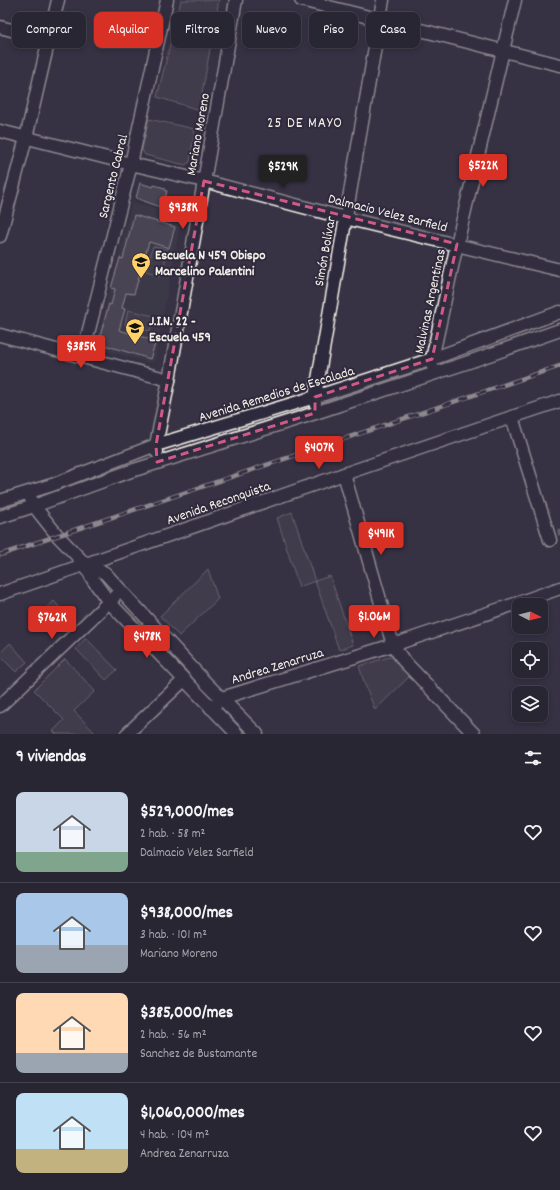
<!DOCTYPE html>
<html lang="es">
<head>
<meta charset="utf-8">
<style>
	body { margin:0; font-family:Dekko,sans-serif; background:#35323f; color:#f1f3f6; height:100vh; display:flex; flex-direction:column; font-size:15px; white-space:nowrap }
	* { box-sizing:border-box; margin:0 }
	p { font-size:13px; color:#a5a5ac }
	.icon { flex:none; width:22px; height:22px; fill:none; stroke:currentColor; stroke-width:2; stroke-linecap:round; stroke-linejoin:round }
	.map { position:relative; height:734px; overflow:hidden }
	.details { display:flex; flex-direction:column; background:#292633; flex:1 }
	.details>* { flex:none }
	.hud { position:absolute; left:12px; top:12px; width:536px; height:36px; display:flex; gap:8px }
	.needle { width:26px; rotate:96deg }
	.controls { position:absolute; left:512px; top:598px; display:grid; gap:8px }
	.controls a { display:grid; place-items:center; width:36px; height:36px; border-radius:8px; background:#292633; box-shadow:0 2px 6px #0003,0 0 0 1px #45434e; font-size:20px }
	.price { position:absolute; translate:-50% -34px; padding:0 9px; border-radius:4px; background:#d93025; color:#fff; font-size:13px; line-height:26px; filter:drop-shadow(0 1px 2px #0008) }
	.price::after { content:''; position:absolute; left:50%; top:24px; width:12px; height:9px; margin-left:-6px; background:inherit; clip-path:polygon(0 0,100% 0,50% 100%) }
	.price.on { background:#222; color:#fff }
	ul { padding:0; list-style:none }
	li { display:flex; align-items:center; gap:12px; height:100px; padding:0 16px }
	li+li { border-top:1px solid #45434e }
	li span { display:grid; place-items:center; flex:none; width:112px; height:80px; border-radius:8px; color:#555 }
	li>.icon { margin-inline-start:auto }
	span .icon { width:48px; height:48px; fill:#fffc; stroke-width:1 }
	li b { font-size:17px }
	h2 { display:flex; justify-content:space-between; align-items:center; height:48px; padding:0 16px; font-size:17px }
	.pill { padding:0 14px; border-radius:8px; background:#292633; box-shadow:0 2px 6px #0003,0 0 0 1px #45434e; font-size:14px; line-height:36px }
	.pill.on { background:#d93025; color:#fff }
	.map>svg:first-child { display:block }
	.built { fill:#433f4e }
	.green { fill:#504b59; stroke:#a29ea0 }
	.lines { fill:none; stroke-linecap:round; stroke-linejoin:round }
	.stream { stroke:#a6a2a4; stroke-width:3 }
	.building { fill:#5f5c67; stroke:#f4f1e8 }
	.minor-casing { stroke:#f4f1e8; stroke-width:15 }
	.minor { stroke:#2f2a3d; stroke-width:12 }
	.rail-casing { stroke:#f4f1e8; stroke-width:4.5 }
	.rail { stroke:#2f2a3d; stroke-width:3; stroke-dasharray:9; stroke-linecap:butt }
	.marked { fill:none; stroke:#d15985; stroke-width:3; stroke-dasharray:8 5; stroke-linejoin:round }
	.labels { text-anchor:middle; stroke-width:4; stroke-linejoin:round; paint-order:stroke }
	.street-label { font-size:14px; fill:#f4f1e8; stroke:#2f2a3d }
	.poi-label { font-size:14px; font-weight:bold; fill:#f4f1e8; stroke:#2f2a3d; text-anchor:start }
	.neighbourhood-label { font-size:15px; letter-spacing:1px; fill:#f4f1e8; stroke:#2f2a3d }
</style>
</head>
<body>
<div class="map">
<svg width="560" height="734" viewBox="0 0 560 734">
	<rect width="100%" height="100%" fill="#373244"/>
	<filter id="ink" filterUnits="userSpaceOnUse"><feTurbulence type="fractalNoise" baseFrequency=".025" numOctaves="2"/><feDisplacementMap in="SourceGraphic" scale="8" xChannelSelector="R" yChannelSelector="G"/><feConvolveMatrix kernelMatrix="1 2 1 2 8 2 1 2 1" color-interpolation-filters="sRGB"/></filter>
	<g filter="url(#ink)">
		<polygon class="built" points="132,202 182,215 155,360 150,363 99,349 96,344"/>
		<g class="green">
			<polygon points="181,0 219,0 199,110 157,97"/>
			<polygon points="149,119 195,129 190,162 185,165 145,155 142,150"/>
			<polygon points="153,246 168,250 161,276 146,271"/>
			<polygon points="128,310 154,316 150,331 125,325"/>
			<polygon points="292,512 315,581 330,576 353,645 339,650 315,581 299,587 277,518"/>
			<polygon points="208,569 218,599 179,636 160,616"/>
			<polygon points="54,601 70,619 60,630 42,612"/>
			<polygon points="86,638 117,670 106,680 76,649"/>
			<polygon points="10,643 27,662 16,672 0,656 0,653"/>
			<polygon points="389,657 395,658 411,675 375,710 365,685 359,666"/>
			<polygon points="65,659 95,691 74,711 96,734 56,734 53,731 64,720 34,690"/>
		</g>
		<g class="lines">
			<polyline class="stream" points="560,531 560,535"/>
		</g>
		<g class="building">
			<polygon points="140,183 153,187 154,185 165,188 165,190 167,191 163,206 160,205 160,207 136,198"/>
			<polygon points="134,215 175,227 169,248 149,242 134,294 126,293 122,308 125,309 119,330 156,341 150,359 98,343 109,304 111,305 115,289 111,288 120,258 123,259"/>
		</g>
		<g class="lines">
			<g class="minor-casing">
				<g id="minor">
					<polyline points="301,0 560,65"/>
					<polyline points="0,27 49,40"/>
					<polyline points="0,131 131,164 204,181 345,218 560,270"/>
					<polyline points="0,236 26,138 58,0"/>
					<polyline points="0,335 169,380"/>
					<polyline points="82,357 131,164 167,0"/>
					<polyline points="432,365 432,359 457,244 515,0"/>
					<polyline points="315,403 315,397 383,0"/>
					<polyline points="512,417 550,540"/>
					<polyline points="157,452 156,445 169,380 236,0"/>
					<polyline points="344,474 393,645 403,660 474,734"/>
					<polyline points="31,499 34,506 57,535 85,564 93,580 109,602 237,734"/>
					<polyline points="0,501 52,485 156,445 315,397 432,359 560,312"/>
					<polyline points="0,517 34,506 128,472 303,417 466,363 560,330"/>
					<polyline points="85,564 105,573 206,683 257,734"/>
					<polyline points="0,594 344,474 512,417 560,401"/>
					<polyline points="0,706 114,597"/>
					<polyline points="211,708 222,698 393,645 515,604 560,588"/>
					<polyline points="127,734 184,680"/>
				</g>
			</g>
			<use href="#minor" class="minor"/>
			<g class="rail-casing">
				<polyline id="rail" points="0,555 560,366"/>
			</g>
			<use href="#rail" class="rail"/>
		</g>
	</g>
	<path d="M0 0H560V734H0ZM204,181L457,244L432,359L315,397V413L157,462L156,445Z" fill="#373244" fill-opacity=".55" fill-rule="evenodd"/>
	<path class="marked" d="M204,181L457,244L432,359L315,397V413L157,462L156,445Z"/>
	<defs>
		<g id="school-pin" transform="scale(1)"><path d="M0 17L-7.5 6A9.5 9.5 0 1 1 7.5 6Z" fill="#ffd166" stroke="#2f2a3d"/><path d="M0-5L7-2L0 1L-7-2ZM-4 1L0 2.5L4 1V4Q0 6-4 4Z" fill="#111"/></g>
	</defs>
	<g fill-rule="evenodd">
		<use href="#school-pin" x="141" y="262"/>
		<use href="#school-pin" x="135" y="328"/>
	</g>
	<g class="labels">
		<g class="street-label">
			<text transform="translate(197 134) rotate(-80)" y="5">Mariano Moreno</text>
			<text transform="translate(112 176) rotate(-76)" y="5">Sargento Cabral</text>
			<text transform="translate(388 212) rotate(14)" y="5">Dalmacio Velez Sarfield</text>
			<text transform="translate(324 251) rotate(-80)" y="5">Simón Bolívar</text>
			<text transform="translate(429 301) rotate(-78)" y="5">Malvinas Argentinas</text>
			<text transform="translate(276 393) rotate(-17)" y="5">Avenida Remedios de Escalada</text>
			<text transform="translate(218 502) rotate(-19)" y="5">Avenida Reconquista</text>
			<text transform="translate(277 665) rotate(-17)" y="5">Andrea Zenarruza</text>
		</g>
		<g class="poi-label">
			<text x="155" y="259">Escuela N 459 Obispo<tspan x="155" dy="16">Marcelino Palentini</tspan></text>
			<text x="149" y="325">J.I.N. 22 -<tspan x="149" dy="16">Escuela 459</tspan></text>
		</g>
		<g class="neighbourhood-label">
			<text x="305" y="127">25 DE MAYO</text>
		</g>
	</g>
</svg>
<div class="controls">
<a><svg class="needle" viewBox="-14 -14 28 28"><path d="M0-13l5 13h-10z" fill="#e53935"/><path d="M0 13l5-13h-10z" fill="#a5a5ac"/></svg></a>
<a><svg class="icon" aria-label="locate" viewBox="0 0 24 24"><circle cx="12" cy="12" r="6"/><path d="M12 2v4M12 18v4M2 12h4M18 12h4"/></svg></a>
<a><svg class="icon" aria-label="layers" viewBox="0 0 24 24"><path d="M12 4l9 5-9 5-9-5zM3 14l9 5 9-5"/></svg></a>
</div>
<b class="price" style="left:483px;top:188px">$522K</b>
<b class="price on" style="left:283px;top:189px">$529K</b>
<b class="price" style="left:183px;top:230px">$938K</b>
<b class="price" style="left:81px;top:369px">$385K</b>
<b class="price" style="left:319px;top:470px">$407K</b>
<b class="price" style="left:381px;top:556px">$491K</b>
<b class="price" style="left:374px;top:639px">$1.06M</b>
<b class="price" style="left:52px;top:640px">$762K</b>
<b class="price" style="left:147px;top:659px">$478K</b>
<div class="hud">
<a class="pill">Comprar</a>
<a class="pill on">Alquilar</a>
<a class="pill">Filtros</a>
<a class="pill">Nuevo</a>
<a class="pill">Piso</a>
<a class="pill">Casa</a>
</div>
</div>
<section class="details">
<h2>9 viviendas<svg class="icon" aria-label="filters" viewBox="0 0 24 24"><path d="M4 7h16M4 17h16"/><circle cx="9" cy="7" r="2"/><circle cx="15" cy="17" r="2"/></svg></h2>
<ul>
<li><span style="background:linear-gradient(#c9d6e8 75%,#7fa58c 0)"><svg class="icon" aria-label="home" viewBox="0 0 24 24"><path d="M3 11l9-7 9 7M6 9v11h12V9"/></svg></span><div><b>$529,000/mes</b><p>2 hab. · 58 m²</p><p>Dalmacio Velez Sarfield</p></div><svg class="icon" aria-label="heart" viewBox="0 0 24 24"><path d="M12 20l-8-8c-3-5 5-10 8-4 3-6 11-1 8 4z"/></svg></li>
<li><span style="background:linear-gradient(#a9c7e8 65%,#9aa5b1 0)"><svg class="icon" aria-label="home" viewBox="0 0 24 24"><path d="M3 11l9-7 9 7M6 9v11h12V9"/></svg></span><div><b>$938,000/mes</b><p>3 hab. · 101 m²</p><p>Mariano Moreno</p></div><svg class="icon" aria-label="heart" viewBox="0 0 24 24"><path d="M12 20l-8-8c-3-5 5-10 8-4 3-6 11-1 8 4z"/></svg></li>
<li><span style="background:linear-gradient(#ffd9b3 75%,#9aa5b1 0)"><svg class="icon" aria-label="home" viewBox="0 0 24 24"><path d="M3 11l9-7 9 7M6 9v11h12V9"/></svg></span><div><b>$385,000/mes</b><p>2 hab. · 56 m²</p><p>Sanchez de Bustamante</p></div><svg class="icon" aria-label="heart" viewBox="0 0 24 24"><path d="M12 20l-8-8c-3-5 5-10 8-4 3-6 11-1 8 4z"/></svg></li>
<li><span style="background:linear-gradient(#bfe0f5 70%,#c2b280 0)"><svg class="icon" aria-label="home" viewBox="0 0 24 24"><path d="M3 11l9-7 9 7M6 9v11h12V9"/></svg></span><div><b>$1,060,000/mes</b><p>4 hab. · 104 m²</p><p>Andrea Zenarruza</p></div><svg class="icon" aria-label="heart" viewBox="0 0 24 24"><path d="M12 20l-8-8c-3-5 5-10 8-4 3-6 11-1 8 4z"/></svg></li>
</ul>
</section>
</body>
</html>
